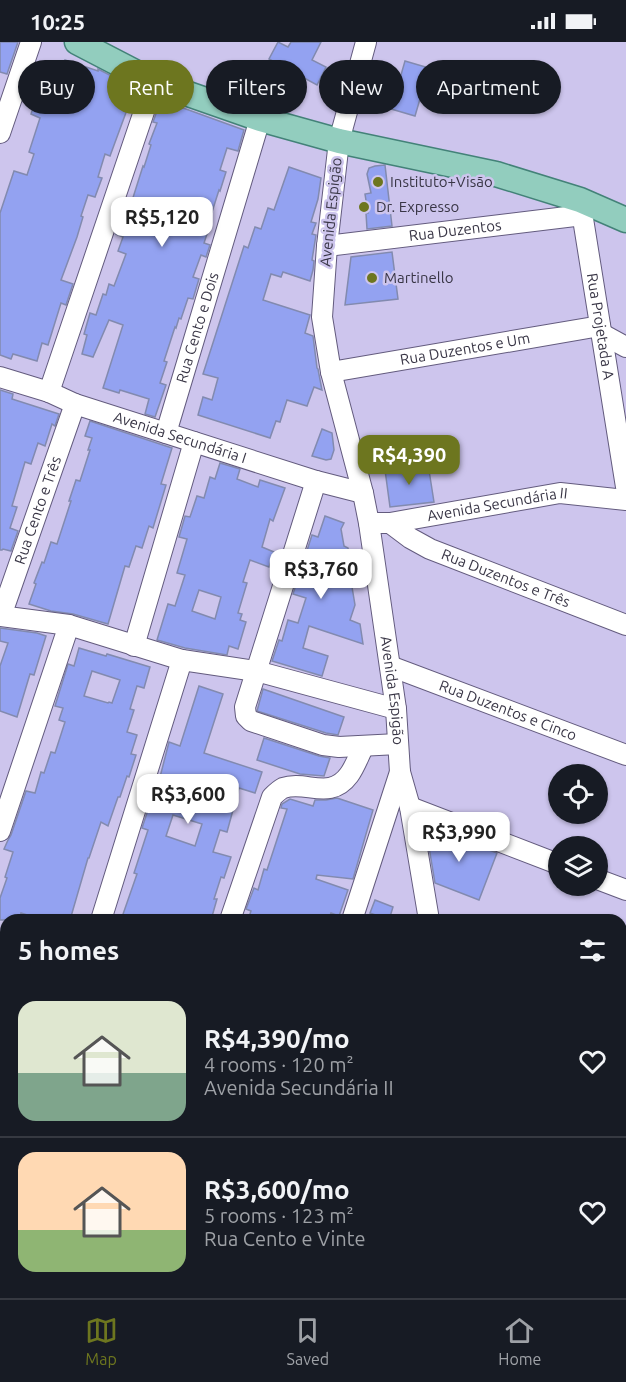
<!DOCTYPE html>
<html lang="en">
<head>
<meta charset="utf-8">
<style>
	body { margin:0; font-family:Ubuntu,sans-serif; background:#242831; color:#f1f3f6; height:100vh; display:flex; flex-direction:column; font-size:22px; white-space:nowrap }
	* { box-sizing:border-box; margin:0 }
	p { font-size:20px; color:#9ea1a6 }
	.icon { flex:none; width:33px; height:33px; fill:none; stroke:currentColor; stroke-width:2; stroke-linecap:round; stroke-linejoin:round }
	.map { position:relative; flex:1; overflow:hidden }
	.panel { position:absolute; left:0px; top:872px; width:627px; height:386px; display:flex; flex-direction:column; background:#171b24; border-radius:18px 18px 0 0; box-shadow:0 2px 4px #0004 }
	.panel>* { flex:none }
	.banner { position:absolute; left:18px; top:18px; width:591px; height:54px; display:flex; gap:12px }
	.fabs { position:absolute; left:548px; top:722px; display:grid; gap:12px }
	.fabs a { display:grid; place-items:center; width:60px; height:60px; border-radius:50%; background:#171b24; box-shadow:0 2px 4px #0004; font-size:30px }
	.price { position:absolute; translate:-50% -51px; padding:0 14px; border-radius:12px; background:#fff; color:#222; font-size:20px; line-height:39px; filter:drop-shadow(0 2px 3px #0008) }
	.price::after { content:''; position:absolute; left:50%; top:36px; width:18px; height:14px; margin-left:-9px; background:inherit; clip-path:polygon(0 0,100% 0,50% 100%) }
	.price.current { background:#6d761f; color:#fff }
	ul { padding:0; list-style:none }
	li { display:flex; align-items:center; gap:18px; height:150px; padding:0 18px }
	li+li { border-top:2px solid #363941 }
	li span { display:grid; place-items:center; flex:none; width:168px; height:120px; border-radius:18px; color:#555 }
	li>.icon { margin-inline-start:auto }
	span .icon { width:72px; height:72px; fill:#fffc; stroke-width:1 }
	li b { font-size:26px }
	h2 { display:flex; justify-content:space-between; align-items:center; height:72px; padding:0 18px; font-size:26px }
	.chip { padding:0 21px; border-radius:27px; background:#171b24; box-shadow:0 2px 4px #0004; font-size:21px; line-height:54px }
	.chip.current { background:#6d761f; color:#fff }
	.status { display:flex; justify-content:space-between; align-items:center; height:42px; padding:0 30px; background:#171b24; direction:ltr }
	.status svg { height:16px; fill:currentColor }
	.tabs { display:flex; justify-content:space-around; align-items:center; height:84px; border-top:2px solid #363941; background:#171b24; font-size:16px; color:#9ea1a6 }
	.tabs a { display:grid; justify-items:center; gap:3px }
	.tabs .current { color:#6d761f }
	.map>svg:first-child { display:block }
	.building { fill:#93a2f1; stroke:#828aaf; stroke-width:1.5; fill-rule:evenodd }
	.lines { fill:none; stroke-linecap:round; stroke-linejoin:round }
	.minor-casing { stroke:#635b7e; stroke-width:22 }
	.major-casing { stroke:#438278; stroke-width:27 }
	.minor { stroke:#fff; stroke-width:20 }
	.major { stroke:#92cdbe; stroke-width:24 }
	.poi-dot { fill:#6d761f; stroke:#cdc5ed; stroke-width:2 }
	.labels { text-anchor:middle; stroke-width:5; stroke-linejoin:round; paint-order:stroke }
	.poi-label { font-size:15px; fill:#393646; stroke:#cdc5ed; text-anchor:start }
	.street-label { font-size:15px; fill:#393646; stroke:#cdc5ed }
</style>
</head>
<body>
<div class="status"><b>10:25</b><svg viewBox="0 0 49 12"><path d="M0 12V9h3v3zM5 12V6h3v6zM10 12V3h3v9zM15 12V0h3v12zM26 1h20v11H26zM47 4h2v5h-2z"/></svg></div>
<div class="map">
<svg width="626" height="1256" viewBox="0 0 626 1256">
	<rect width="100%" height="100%" fill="#cdc5ed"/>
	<g class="building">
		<polygon points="0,0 18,0 7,32 0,30"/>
		<polygon points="278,0 288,5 291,0 321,0 312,18 326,25 317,43 269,17"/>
		<polygon points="65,18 98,29 98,27 135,46 110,114 105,112 98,135 102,136 95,155 88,153 81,174 83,175 77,195 61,238 73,242 66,263 61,261 48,303 42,301 37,319 13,312 11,317 0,313 0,171 14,129 27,133 34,112 29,110 40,76 31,72 40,44 55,49"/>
		<polygon points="405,19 429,26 415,74 374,62 381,29 401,33"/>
		<polygon points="161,58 244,88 238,109 227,106 220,128 226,130 220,149 219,148 212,170 207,168 199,190 207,192 204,201 210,203 206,215 201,213 193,235 199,237 193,257 188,256 181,277 179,276 176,286 175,285 164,319 167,320 160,341 166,343 155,375 145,372 149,357 120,348 119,351 103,346 123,283 109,278 93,315 82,312 87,293 84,292 90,271 96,273 103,252 106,253 109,242 114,244 126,212 118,209 123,195 116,192 120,180 125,181 143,124 144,125 151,103 149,102 157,81 153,80"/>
		<polygon points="385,123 392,184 367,187 366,171 368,171 365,152 371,151 367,132 369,126 375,124"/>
		<polygon points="289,125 321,136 318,157 311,180 316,181 312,192 316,193 312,218 314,219 313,228 310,239 283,230 281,235 271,232 263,258 310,273 305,291 313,294 317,326 318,327 322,348 314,345 307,364 287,358 280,380 276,379 270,396 198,373 203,355 212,358 218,336 203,332 244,204 248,206 255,185 261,187 268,166 274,168"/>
		<polygon points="392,210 398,257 345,263 351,215"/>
		<polygon points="0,348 13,352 12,357 59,372 55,384 52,382 45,404 38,401 31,422 25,420 12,464 17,465 10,486 18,489 11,509 3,507 2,508 0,508"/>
		<polygon points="90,379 172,406 161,442 166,443 153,486 149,484 142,506 136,504 129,525 125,524 108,582 73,572 51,569 29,562 36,542 34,541 42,520 44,521 51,500 57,502 71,459 69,459 76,438 80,439 90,408 88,408 92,396 85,394"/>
		<polygon points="322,387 332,391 334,408 331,417 326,418 312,414"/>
		<path d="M220,421L240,427L237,437L258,445L260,438L285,446L273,479L270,477L262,505L274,510L269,525L250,518L243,540L247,541L238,571L242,572L240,578L246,580L238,607L229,604L227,613L185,606L157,598L168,562L175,564L185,533L177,531L187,497L179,495L185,474L190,475L197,454L204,456L210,435L215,437ZM199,548L221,555L215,577L192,569Z"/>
		<polygon points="428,422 434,460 390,465 385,428"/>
		<polygon points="325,474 344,481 341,487 344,504 348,506 352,534 350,533 355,563 350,578 360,582 363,602 309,584 303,606 328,614 322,634 272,619 279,598 282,599 288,578 298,581 306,556 293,552 312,493 318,495"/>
		<polygon points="0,586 37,591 46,594 34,633 30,632 17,675 0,669 0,624 8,601 0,599"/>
		<path d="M79,606L106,614L107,612L150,625L144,646L137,644L130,667L134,668L127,690L137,693L131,712L136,713L129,735L127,734L120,755H118L108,784L101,780L89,816H88L70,878H63L52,874L51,878H43L21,871L19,878H0V856L7,836L5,835L13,810L4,807L8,798L11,793L26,749L35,751L41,730L44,731L51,710L55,711L65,680L59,678L63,666L55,664L68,622L74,624ZM92,629L120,638L112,661L109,660L108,661L84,654Z"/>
		<path d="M199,644L223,652L204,711L262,730L255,751L239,746L227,790L220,788L213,810L231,815L224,836L221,835L214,857H217L211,878H121L137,832L134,831L148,788L142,786L149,765L153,766L163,736L160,735L169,700L180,704ZM173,773L202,782L195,804L166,794Z"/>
		<polygon points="263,647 344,675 338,693 326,691 257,669"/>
		<polygon points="264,696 319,714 330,716 324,734 300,732 257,718"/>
		<polygon points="337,756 373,768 353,837 317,833 316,837 348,848 339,874 331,871 328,878 248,878 251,869 246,867 254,846 258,848 264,827 267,828 287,767 281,766 282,762 290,757 313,764 315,758 326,758"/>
		<polygon points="429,785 497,811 479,858 435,841 426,787"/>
		<polygon points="375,858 393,865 389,878 370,871"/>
	</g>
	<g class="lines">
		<g class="minor-casing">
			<g id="minor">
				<path id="s1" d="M366,0L339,99L327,204L322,275L331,330L363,451L369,481L396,667L400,730L410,765L429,878"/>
				<polyline points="0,91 31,0"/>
				<path id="s2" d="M580,158L626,445"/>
				<path id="s3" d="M327,204L583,173"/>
				<polyline points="602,292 626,305"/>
				<path id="s4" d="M331,330L600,284"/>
				<path id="s5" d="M0,335L49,350L75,362L316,439L363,451"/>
				<polyline points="49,350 154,40"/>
				<path id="s6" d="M166,391L260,77"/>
				<polyline points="316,439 245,665 246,674 251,679 323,703 339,705 398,702"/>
				<path id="s7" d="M369,481H390L560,451L626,458"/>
				<path id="s8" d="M390,481L410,496L430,507L626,583"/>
				<polyline points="0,574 69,583 182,618 256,629 396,667"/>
				<path id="s9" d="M1,574L75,362"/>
				<polyline points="134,604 194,400"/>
				<path id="s10" d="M390,624L626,713"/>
				<polyline points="410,765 558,822"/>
				<polyline points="0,789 69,583"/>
				<polyline points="597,837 626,848"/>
				<polyline points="101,878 182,618"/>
				<path d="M230,878L272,755C275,752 279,748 283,746C306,738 330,759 349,733C355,725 359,713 364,704"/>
				<polyline points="352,878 400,730"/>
				<polyline points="0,912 6,916"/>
				<polyline points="621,975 626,977"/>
				<polyline points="0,995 6,978"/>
				<polyline points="621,1107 626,1109"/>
				<polyline points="621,1240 626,1242"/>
				<polyline points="449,1251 455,1256"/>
				<polyline points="587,1251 590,1256"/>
				<polyline points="42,1256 43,1251"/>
				<polyline points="172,1256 174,1251"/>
				<polyline points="300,1256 302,1251"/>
				<polyline points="426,1256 428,1251"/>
				<polyline points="471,1256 473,1251"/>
			</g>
		</g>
		<g class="major-casing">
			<polyline id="major" points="77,0 154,40 260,77 339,99 496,132 580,158 626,178"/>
		</g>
		<use href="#minor" class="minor"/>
		<use href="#major" class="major"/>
	</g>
	<g class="poi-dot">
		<circle cx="378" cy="140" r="6"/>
		<circle cx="364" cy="165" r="6"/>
		<circle cx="372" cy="236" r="6"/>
	</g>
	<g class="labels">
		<g class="poi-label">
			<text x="390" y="145">Instituto+Visão</text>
			<text x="376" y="170">Dr. Expresso</text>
			<text x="384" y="241">Martinello</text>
		</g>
		<g class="street-label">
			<text transform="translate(331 170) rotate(-84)" y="5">Avenida Espigão</text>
			<text dy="5" stroke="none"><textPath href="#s3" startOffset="129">Rua Duzentos</textPath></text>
			<text dy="5" stroke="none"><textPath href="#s2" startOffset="128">Rua Projetada A</textPath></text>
			<text dy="5" stroke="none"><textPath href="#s6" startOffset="110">Rua Cento e Dois</textPath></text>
			<text dy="5" stroke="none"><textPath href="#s4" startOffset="136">Rua Duzentos e Um</textPath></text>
			<text dy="5" stroke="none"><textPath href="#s5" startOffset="190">Avenida Secundária I</textPath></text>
			<text dy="5" stroke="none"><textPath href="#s7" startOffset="130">Avenida Secundária II</textPath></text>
			<text dy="5" stroke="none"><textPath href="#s9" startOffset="112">Rua Cento e Três</textPath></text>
			<text dy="5" stroke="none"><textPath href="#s8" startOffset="129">Rua Duzentos e Três</textPath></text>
			<text dy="5" stroke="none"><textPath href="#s1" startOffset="660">Avenida Espigão</textPath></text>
			<text dy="5" stroke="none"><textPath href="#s10" startOffset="126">Rua Duzentos e Cinco</textPath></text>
		</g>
	</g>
</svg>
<div class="fabs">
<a><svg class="icon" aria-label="locate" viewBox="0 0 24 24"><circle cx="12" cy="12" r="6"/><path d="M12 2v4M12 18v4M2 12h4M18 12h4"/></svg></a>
<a><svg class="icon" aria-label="layers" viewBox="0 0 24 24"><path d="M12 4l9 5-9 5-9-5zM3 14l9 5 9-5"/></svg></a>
</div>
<b class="price" style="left:162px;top:206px">R$5,120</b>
<b class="price current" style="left:409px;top:444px">R$4,390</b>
<b class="price" style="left:321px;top:558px">R$3,760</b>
<b class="price" style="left:188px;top:783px">R$3,600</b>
<b class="price" style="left:459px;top:821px">R$3,990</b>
<div class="banner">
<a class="chip">Buy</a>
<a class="chip current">Rent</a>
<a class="chip">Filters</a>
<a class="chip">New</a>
<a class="chip">Apartment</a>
</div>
<section class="panel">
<h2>5 homes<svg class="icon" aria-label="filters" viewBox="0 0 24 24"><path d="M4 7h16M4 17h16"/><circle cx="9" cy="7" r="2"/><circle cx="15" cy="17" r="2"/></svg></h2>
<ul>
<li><span style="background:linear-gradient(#dfe7d0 60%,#7fa58c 0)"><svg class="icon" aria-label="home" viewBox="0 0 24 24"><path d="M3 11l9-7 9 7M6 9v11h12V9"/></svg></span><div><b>R$4,390/mo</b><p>4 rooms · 120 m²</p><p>Avenida Secundária II</p></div><svg class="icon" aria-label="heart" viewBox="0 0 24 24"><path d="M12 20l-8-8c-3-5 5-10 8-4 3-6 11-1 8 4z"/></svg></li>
<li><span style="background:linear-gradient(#ffd9b3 65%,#8fb573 0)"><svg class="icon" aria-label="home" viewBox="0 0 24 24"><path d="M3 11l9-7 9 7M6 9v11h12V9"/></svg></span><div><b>R$3,600/mo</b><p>5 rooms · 123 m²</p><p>Rua Cento e Vinte</p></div><svg class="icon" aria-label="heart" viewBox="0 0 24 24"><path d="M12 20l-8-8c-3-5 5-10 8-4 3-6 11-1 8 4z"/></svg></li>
</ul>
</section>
</div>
<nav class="tabs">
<a class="current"><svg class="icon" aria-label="map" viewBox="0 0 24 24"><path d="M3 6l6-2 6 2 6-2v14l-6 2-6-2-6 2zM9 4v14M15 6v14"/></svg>Map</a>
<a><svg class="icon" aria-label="saved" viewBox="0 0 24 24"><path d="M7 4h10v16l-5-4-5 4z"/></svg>Saved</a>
<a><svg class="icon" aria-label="home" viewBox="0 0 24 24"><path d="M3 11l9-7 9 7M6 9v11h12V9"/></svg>Home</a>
</nav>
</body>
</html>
